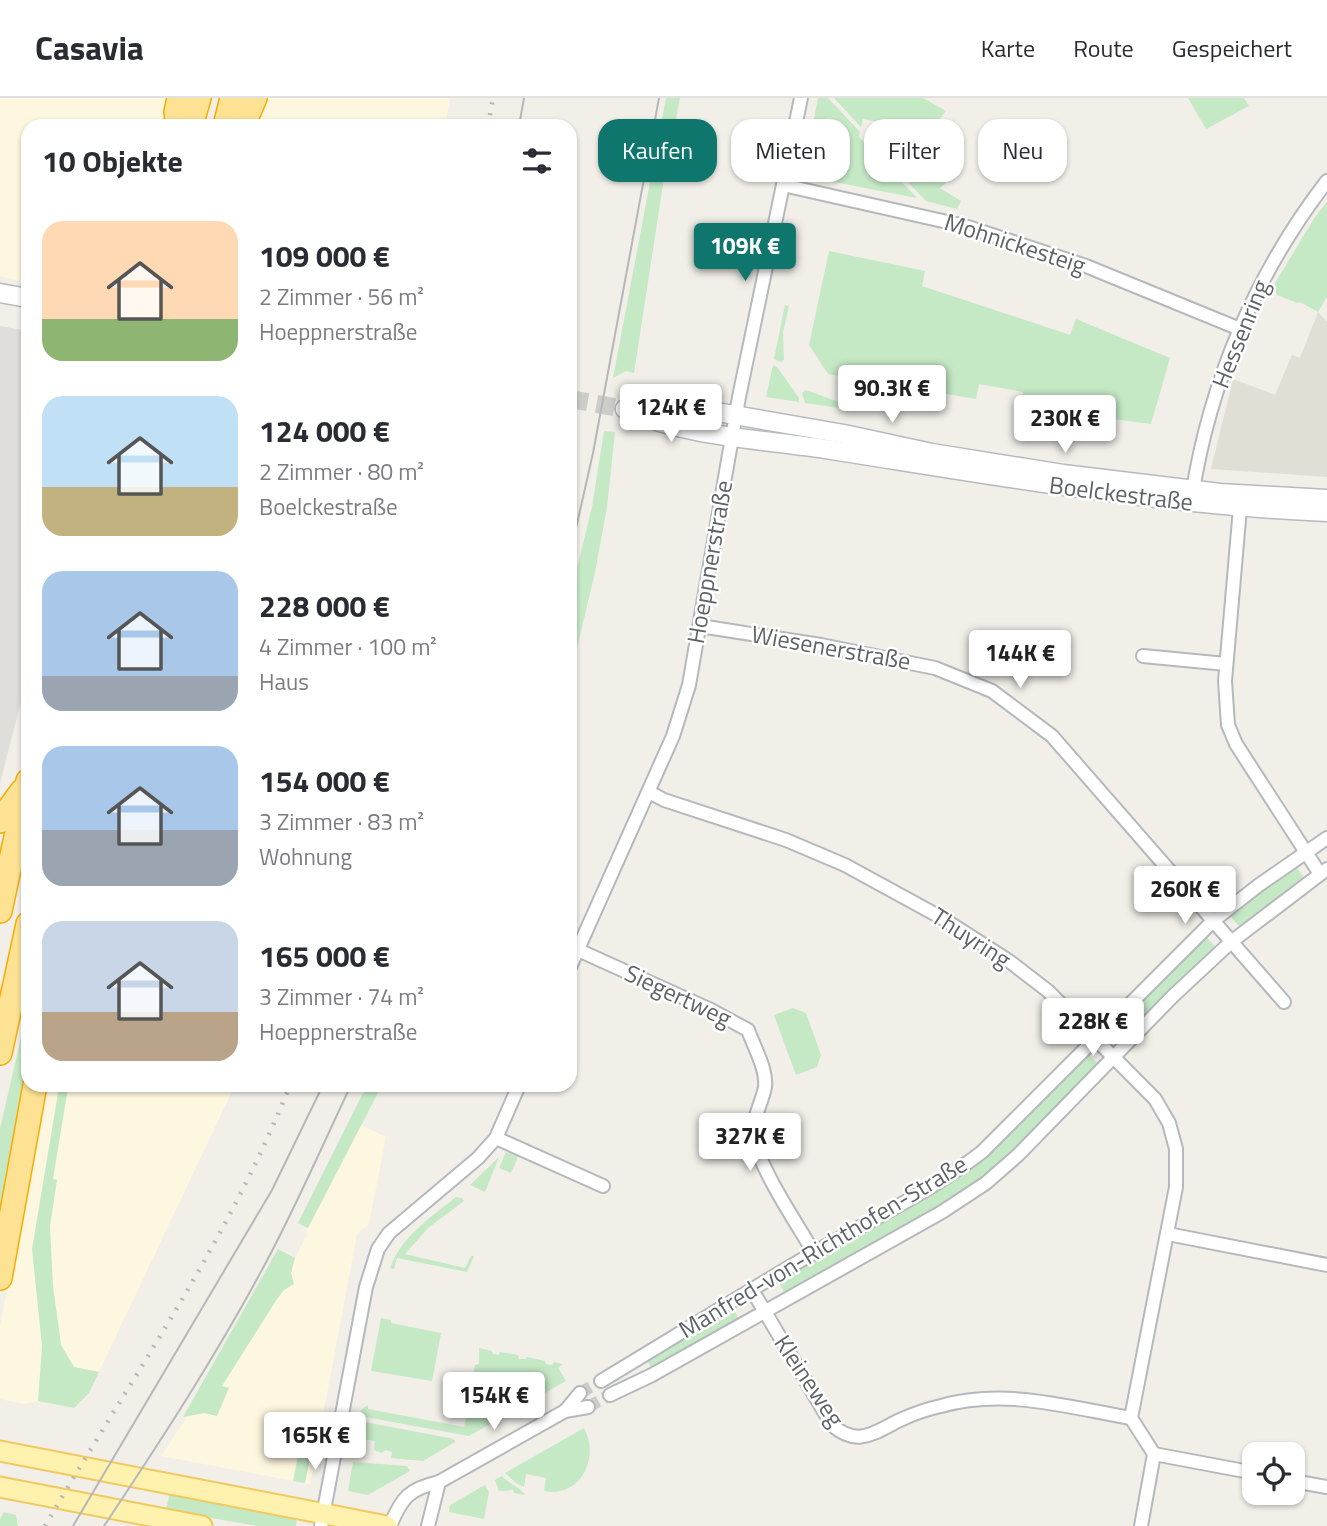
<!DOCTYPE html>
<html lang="de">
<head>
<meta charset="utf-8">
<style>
	body { margin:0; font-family:"Titillium Web",sans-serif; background:#f7f7f7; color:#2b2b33; height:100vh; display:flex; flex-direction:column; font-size:26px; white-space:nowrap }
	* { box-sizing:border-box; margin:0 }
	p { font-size:23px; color:#7c7c81 }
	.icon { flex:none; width:38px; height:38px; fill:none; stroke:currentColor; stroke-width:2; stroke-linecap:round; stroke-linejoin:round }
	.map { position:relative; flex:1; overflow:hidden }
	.drawer { position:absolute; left:21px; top:21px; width:556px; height:973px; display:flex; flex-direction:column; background:#fff; border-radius:21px; box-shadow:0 2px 5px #0004 }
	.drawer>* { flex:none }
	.top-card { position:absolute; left:598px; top:21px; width:623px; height:63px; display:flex; gap:14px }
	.buttons { position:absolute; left:1242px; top:1344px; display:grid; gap:14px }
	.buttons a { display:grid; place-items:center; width:63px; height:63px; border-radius:14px; background:#fff; box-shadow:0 2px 5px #0004; font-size:35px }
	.price { position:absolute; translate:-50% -60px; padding:0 16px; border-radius:7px; background:#fff; color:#222; font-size:23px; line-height:46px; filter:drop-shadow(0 2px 4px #0008) }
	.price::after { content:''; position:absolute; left:50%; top:42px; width:21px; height:16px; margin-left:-10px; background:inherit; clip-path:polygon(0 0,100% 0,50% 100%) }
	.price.current { background:#0f766e; color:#fff }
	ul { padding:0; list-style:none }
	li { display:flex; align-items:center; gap:21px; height:175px; padding:0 21px }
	li span { display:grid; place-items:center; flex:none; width:196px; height:140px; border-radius:21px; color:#555 }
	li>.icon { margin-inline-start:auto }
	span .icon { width:84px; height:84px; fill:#fffc; stroke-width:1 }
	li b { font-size:30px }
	h2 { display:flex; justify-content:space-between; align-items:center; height:84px; padding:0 21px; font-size:30px }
	.tag { padding:0 24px; border-radius:21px; background:#fff; box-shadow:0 2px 5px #0004; font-size:24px; line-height:63px }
	.tag.current { background:#0f766e; color:#fff }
	header { display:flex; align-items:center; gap:42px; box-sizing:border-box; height:98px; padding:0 35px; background:#fff; border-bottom:2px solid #e1e1e2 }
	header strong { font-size:33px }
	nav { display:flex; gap:38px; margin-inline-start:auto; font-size:24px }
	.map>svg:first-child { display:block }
	.commercial { fill:#fef7e0 }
	.industrial { fill:#e0deda }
	.education { fill:#e1ded6 }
	.green { fill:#c5e8c5 }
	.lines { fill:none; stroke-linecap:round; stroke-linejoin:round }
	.street-tunnel { stroke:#ccccc8; stroke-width:12; stroke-dasharray:12 6; stroke-linecap:butt }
	.secondary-tunnel { stroke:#ccccc8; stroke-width:18; stroke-dasharray:18 9; stroke-linecap:butt }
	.street-casing { stroke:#b5b8bc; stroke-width:16 }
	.secondary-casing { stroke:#b6babf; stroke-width:21 }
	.primary-casing { stroke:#f2c960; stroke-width:23 }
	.highway-casing { stroke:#f9ab00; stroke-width:26 }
	.street { stroke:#fff; stroke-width:12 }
	.secondary { stroke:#fff; stroke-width:18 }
	.primary { stroke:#fff2af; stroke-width:19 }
	.highway { stroke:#fde293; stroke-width:23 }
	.tram { stroke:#b6b7b8; stroke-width:2 }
	.rail { stroke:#b6b7b8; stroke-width:4.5; stroke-dasharray:2 9; stroke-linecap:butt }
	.labels { text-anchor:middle; stroke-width:5; stroke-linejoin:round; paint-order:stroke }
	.street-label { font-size:24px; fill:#5f6368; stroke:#fff }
</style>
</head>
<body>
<header>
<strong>Casavia</strong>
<nav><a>Karte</a><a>Route</a><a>Gespeichert</a></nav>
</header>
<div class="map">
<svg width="1327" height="1428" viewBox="0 0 1327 1428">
	<rect width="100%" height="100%" fill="#f1efe8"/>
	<g class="commercial">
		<polygon points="0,0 172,0 165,28 28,28 28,185 0,178"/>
		<polygon points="267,0 450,0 445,28 257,28"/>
		<polygon points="45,987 235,987 89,1295 74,1310 38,1303 24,1306 0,1301 0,1227 25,1107"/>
		<polygon points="361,1027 386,1039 369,1126 357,1136 310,1386 161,1358 187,1319 204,1315 293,1159 295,1160 307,1137 305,1136 308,1130"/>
	</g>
	<polygon class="industrial" points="0,228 28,233 28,577 0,685"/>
	<polygon class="education" points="1318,214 1327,224 1327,379 1211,371 1233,281 1275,297 1292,257 1300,260"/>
	<g class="green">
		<polygon points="666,0 680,0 662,93 634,275 626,273 613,280"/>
		<polygon points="818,0 828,0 860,34 859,39 917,100 808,79 804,72"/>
		<polygon points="834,0 923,0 946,13 931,32 935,37 931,43 935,48 956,60 941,79 946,85 940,90 961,103 957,111 926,103 875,50 880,24 863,21 861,29"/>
		<polygon points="1188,0 1244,0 1249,8 1206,31"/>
		<polygon points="1327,104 1327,199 1318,214 1300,204 1297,205 1277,197 1272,190 1315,119"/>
		<polygon points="829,153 925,173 922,188 1070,237 1076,221 1170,260 1151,326 1022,309 1023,294 979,286 976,301 828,276 809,247"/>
		<polygon points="785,207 789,208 783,235 784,262 781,264 774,261"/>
		<polygon points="773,267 777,269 799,300 799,304 766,299"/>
		<polygon points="806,292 853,309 853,312 805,305 802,295"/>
		<polygon points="604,333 615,334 607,409 595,474 571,576 571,495 592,409"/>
		<polygon points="1295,767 1304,780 1240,829 1230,818"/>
		<polygon points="1206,839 1216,849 1121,942 1112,932"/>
		<polygon points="28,909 28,981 0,1146 0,1031"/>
		<polygon points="793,910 806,915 821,957 817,969 796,977 774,917"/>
		<polygon points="1088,956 1098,966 1026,1040 980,1081 939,1107 785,1196 778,1183 922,1100 988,1055"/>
		<polygon points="367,987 382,987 308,1130 298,1125"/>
		<polygon points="59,989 68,990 53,1081 57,1082 50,1128 53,1188 61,1247 74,1269 99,1274 89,1295 74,1310 38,1303 42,1248 32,1151"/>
		<polygon points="506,1054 518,1059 511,1075 499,1070"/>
		<polygon points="499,1059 485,1094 470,1087"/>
		<path d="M456,1099L462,1100L464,1103L428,1130L405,1156L465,1170L471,1158H474L467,1174L397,1160L394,1171L390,1170C402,1138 430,1120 456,1099Z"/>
		<polygon points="278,1151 295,1160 291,1175 294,1186 284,1192 277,1201 222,1288 229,1290 217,1318 204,1315 183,1319"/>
		<polygon points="732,1209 739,1221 652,1271 645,1259"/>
		<polygon points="381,1220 391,1222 391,1225 441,1235 432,1283 371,1273"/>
		<polygon points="479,1250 492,1253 493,1256 499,1257 500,1254 518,1257 519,1261 525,1261 527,1259 545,1263 546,1266 552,1267 554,1264 563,1266 558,1270 566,1283 469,1338 360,1318 361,1312 368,1307 368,1311 464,1329 466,1319 469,1318 470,1313 467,1311 471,1293 474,1292 475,1287 472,1285 475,1267 479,1266"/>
		<polygon points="359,1323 449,1340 455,1342 455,1344 423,1363 391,1360 392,1354 386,1352 381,1355 374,1352 375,1343 356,1340"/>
		<path d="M584,1330C600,1359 581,1400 544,1393L546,1380L526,1376L524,1389L516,1385L505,1375Z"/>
		<polygon points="298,1358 310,1360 305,1385 293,1383"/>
		<polygon points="353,1364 407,1368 410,1373 368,1397 348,1393"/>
		<path d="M502,1378C508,1385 523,1392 525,1397L514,1395L513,1392L499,1393L495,1382Z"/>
		<polygon points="485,1387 489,1394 484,1421 449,1414 450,1407"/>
		<polygon points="170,1394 297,1419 296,1428 257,1428 166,1412"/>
		<polygon points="4,1414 16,1417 18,1428 0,1428 0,1421"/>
	</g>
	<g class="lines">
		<g class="street-tunnel">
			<polyline points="580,1295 601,1283"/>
			<polyline points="588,1309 610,1297"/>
		</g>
		<polyline class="secondary-tunnel" points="570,301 625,311"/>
		<g class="street-casing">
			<g id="street">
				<polyline points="783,87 965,128 1086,168 1240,231"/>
				<path d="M1192,398C1210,283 1256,175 1327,83"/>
				<polyline points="1240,410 1225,583 1228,627 1236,646 1320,776"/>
				<polyline points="700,528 821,547 935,570 992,593 1052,638 1284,904"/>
				<polyline points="1143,558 1226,566"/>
				<polyline points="649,694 664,702 786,742 845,767 942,820 1009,863 1048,893 1155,1001 1169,1025 1176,1051 1176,1089 1131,1320 1154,1356 1141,1428"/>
				<path d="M578,852L711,912L748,932C754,949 767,971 765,989C762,1005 753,1018 754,1035C755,1065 798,1127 814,1155"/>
				<polyline points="570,869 673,638 689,587 739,299 801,0"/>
				<polyline points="496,1040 603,1088"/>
				<polyline points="1168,1136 1327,1167"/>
				<path d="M752,1192L832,1327C858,1350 875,1334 900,1322C913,1316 927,1311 941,1308C1005,1290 1067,1309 1131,1320"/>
				<path d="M601,1283C673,1240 744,1195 817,1153C873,1121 931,1093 982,1054L1213,823L1259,787L1327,740"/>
				<polyline points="610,1297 652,1277 942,1114 986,1085 1018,1057 1173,898 1231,844 1327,771"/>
				<polyline points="565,1313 588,1309"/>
				<polyline points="1154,1356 1255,1375"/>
				<polyline points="1293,1383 1327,1389"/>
				<polyline points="321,1428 366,1189 378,1151 389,1135 478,1060 496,1040 519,987"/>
				<path d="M390,1428C402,1399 409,1391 439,1384L565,1313L580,1295"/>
				<polyline points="428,1428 439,1384"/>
			</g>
		</g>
		<g class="secondary-casing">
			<g id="secondary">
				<polyline points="0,195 28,200"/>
				<path d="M625,311C688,340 764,341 832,352C997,378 1160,407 1327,414"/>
				<polyline points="625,311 659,304 844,336 932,355 1063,376 1220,395 1327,401"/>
			</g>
		</g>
		<g class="primary-casing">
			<g id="primary">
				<polyline points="0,1353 387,1428"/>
				<polyline points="0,1389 202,1428"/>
			</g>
		</g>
		<g class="highway-casing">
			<g id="highway">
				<polyline points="178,28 176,14 179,0"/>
				<polyline points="191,28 199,0"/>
				<polyline points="225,28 232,0"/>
				<polyline points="243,28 255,0"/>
				<polyline points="0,723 22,693"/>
				<polyline points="0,813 28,683"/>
				<polyline points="0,955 28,826"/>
				<polyline points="0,1180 35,987"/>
			</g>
		</g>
		<use href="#street" class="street"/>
		<use href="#secondary" class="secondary"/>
		<use href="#primary" class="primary"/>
		<use href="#highway" class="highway"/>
		<g class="tram">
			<polyline points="519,28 524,0"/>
			<polyline points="570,457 593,355 659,0"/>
			<polyline points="73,1428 272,1092 323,987"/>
			<path d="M104,1428C164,1338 223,1247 273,1151C301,1097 325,1042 351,987"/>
		</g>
		<g class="rail">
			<polyline points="488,28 493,0"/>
			<path d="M45,1428C129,1283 228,1144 290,987"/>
		</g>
	</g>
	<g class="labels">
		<g class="street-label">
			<text transform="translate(1015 146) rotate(18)" y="8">Mohnickesteig</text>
			<text transform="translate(1241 236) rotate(-68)" y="8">Hessenring</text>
			<text transform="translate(1121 396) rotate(7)" y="8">Boelckestraße</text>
			<text transform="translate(710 464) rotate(-80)" y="8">Hoeppnerstraße</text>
			<text transform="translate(831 550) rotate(10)" y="8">Wiesenerstraße</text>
			<text transform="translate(971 840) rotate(33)" y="8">Thuyring</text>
			<text transform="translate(678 898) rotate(25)" y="8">Siegertweg</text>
			<text transform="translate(823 1149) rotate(-31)" y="8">Manfred-von-Richthofen-Straße</text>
			<text transform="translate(809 1283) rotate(56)" y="8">Kleineweg</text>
		</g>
	</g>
</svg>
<div class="buttons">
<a><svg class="icon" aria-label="locate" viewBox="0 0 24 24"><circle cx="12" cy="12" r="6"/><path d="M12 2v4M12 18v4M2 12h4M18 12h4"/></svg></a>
</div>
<b class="price current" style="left:745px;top:185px">109K €</b>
<b class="price" style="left:892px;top:327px">90.3K €</b>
<b class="price" style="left:671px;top:346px">124K €</b>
<b class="price" style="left:1065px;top:357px">230K €</b>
<b class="price" style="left:1020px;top:592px">144K €</b>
<b class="price" style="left:1185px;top:828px">260K €</b>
<b class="price" style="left:1093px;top:960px">228K €</b>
<b class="price" style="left:750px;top:1075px">327K €</b>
<b class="price" style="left:494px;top:1334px">154K €</b>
<b class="price" style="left:315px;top:1374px">165K €</b>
<div class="top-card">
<a class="tag current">Kaufen</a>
<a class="tag">Mieten</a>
<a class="tag">Filter</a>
<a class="tag">Neu</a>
</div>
<section class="drawer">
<h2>10 Objekte<svg class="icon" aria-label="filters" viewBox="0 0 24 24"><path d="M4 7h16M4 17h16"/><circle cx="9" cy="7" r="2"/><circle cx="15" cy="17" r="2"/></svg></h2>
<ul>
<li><span style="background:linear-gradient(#ffd9b3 70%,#8fb573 0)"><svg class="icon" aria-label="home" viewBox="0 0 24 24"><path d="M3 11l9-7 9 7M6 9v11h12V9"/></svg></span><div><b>109 000 €</b><p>2 Zimmer · 56 m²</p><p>Hoeppnerstraße</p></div></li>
<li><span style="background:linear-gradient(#bfe0f5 65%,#c2b280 0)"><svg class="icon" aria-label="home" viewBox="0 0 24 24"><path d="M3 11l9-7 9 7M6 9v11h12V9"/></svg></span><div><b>124 000 €</b><p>2 Zimmer · 80 m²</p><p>Boelckestraße</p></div></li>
<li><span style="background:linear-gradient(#a9c7e8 75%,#9aa5b1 0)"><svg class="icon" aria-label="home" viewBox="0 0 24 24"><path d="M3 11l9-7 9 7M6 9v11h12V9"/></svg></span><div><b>228 000 €</b><p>4 Zimmer · 100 m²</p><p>Haus</p></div></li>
<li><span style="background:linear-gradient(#a9c7e8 60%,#9aa5b1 0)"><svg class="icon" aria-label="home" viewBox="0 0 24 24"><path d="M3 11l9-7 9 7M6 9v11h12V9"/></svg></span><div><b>154 000 €</b><p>3 Zimmer · 83 m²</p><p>Wohnung</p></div></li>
<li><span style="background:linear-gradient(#c9d6e8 65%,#b9a48a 0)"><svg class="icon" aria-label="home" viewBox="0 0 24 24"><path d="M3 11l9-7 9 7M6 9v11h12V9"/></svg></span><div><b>165 000 €</b><p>3 Zimmer · 74 m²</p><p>Hoeppnerstraße</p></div></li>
</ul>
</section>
</div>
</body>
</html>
